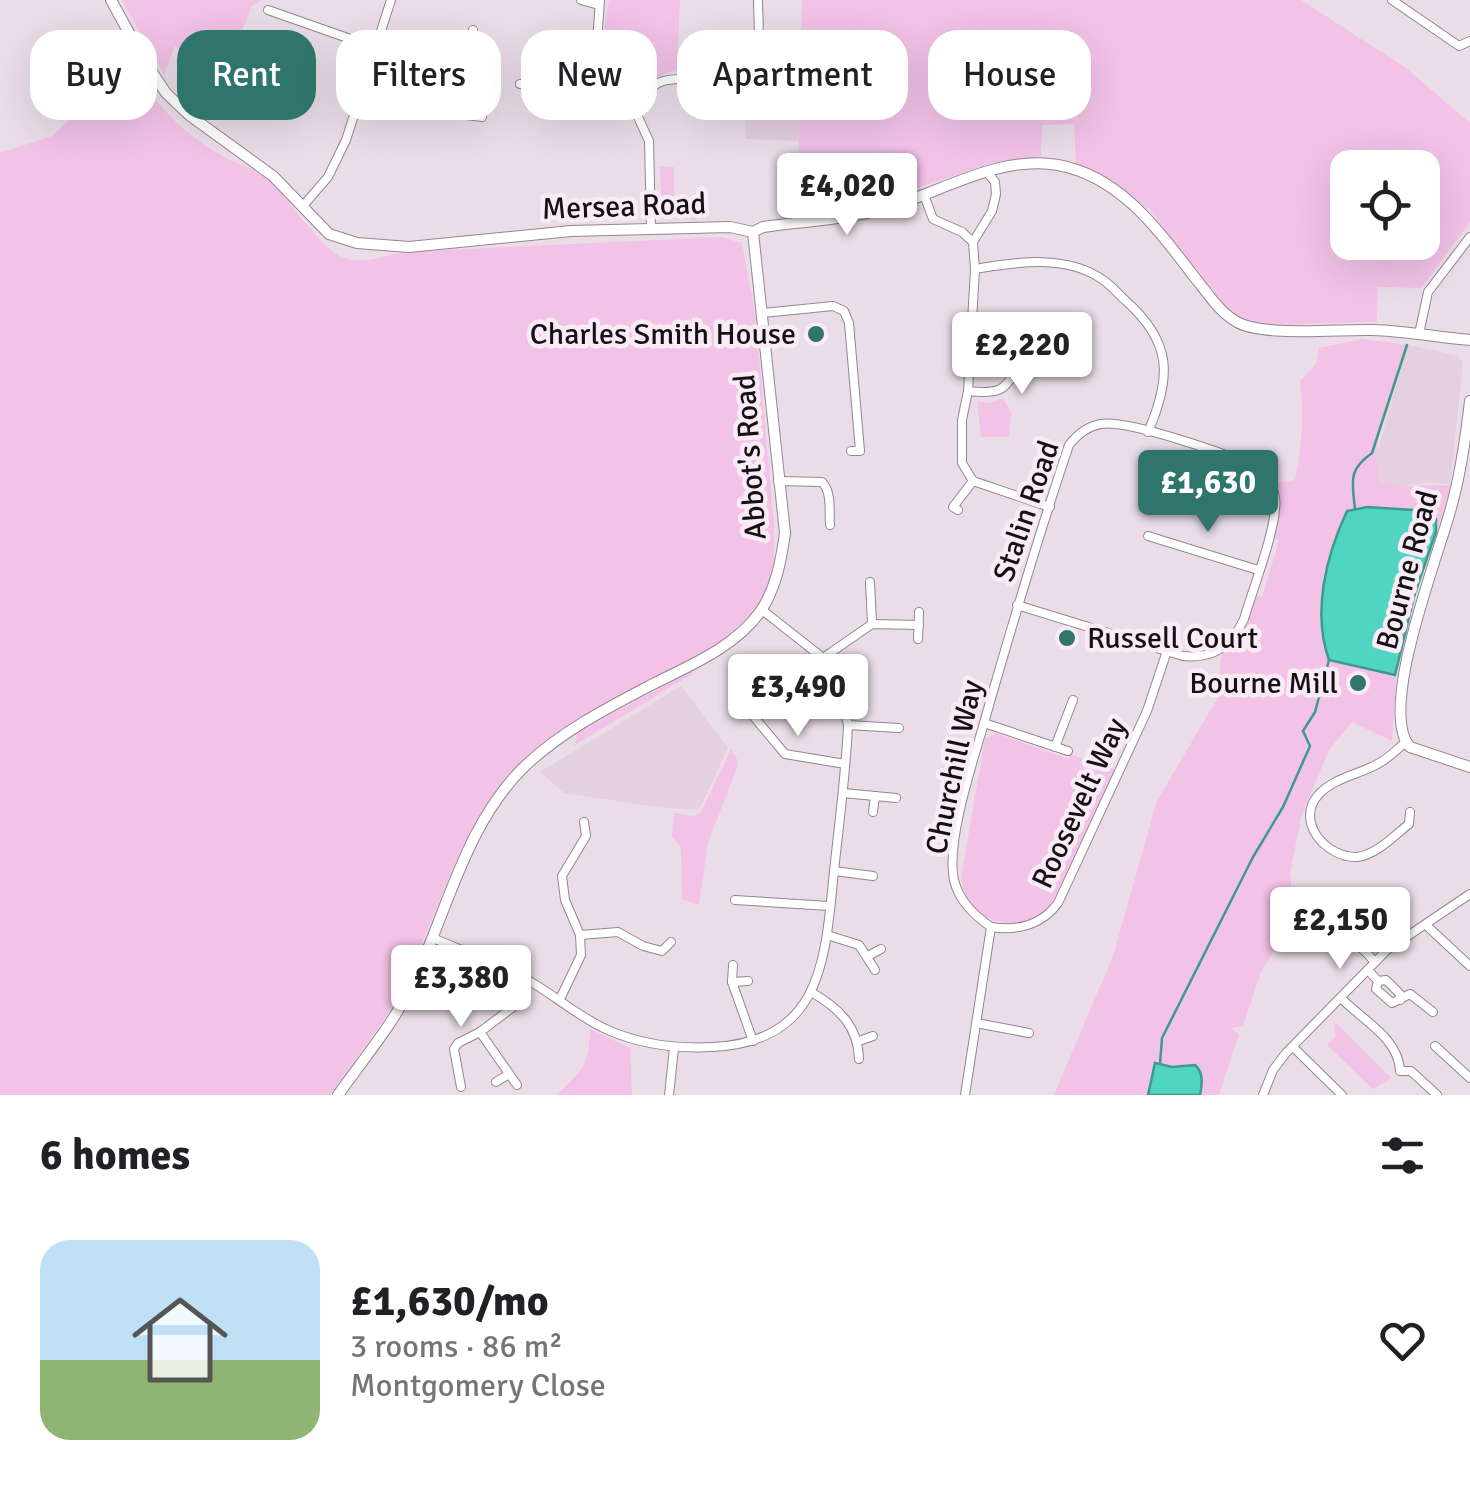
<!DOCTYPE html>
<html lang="en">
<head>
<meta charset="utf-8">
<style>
	body { margin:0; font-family:Signika,sans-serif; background:#f2f2f2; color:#202124; height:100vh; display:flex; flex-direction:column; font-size:38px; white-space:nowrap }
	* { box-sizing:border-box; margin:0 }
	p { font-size:32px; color:#757577 }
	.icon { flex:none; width:55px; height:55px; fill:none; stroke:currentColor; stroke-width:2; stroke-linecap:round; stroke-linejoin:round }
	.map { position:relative; height:1095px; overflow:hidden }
	.details { display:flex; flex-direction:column; background:#fff; flex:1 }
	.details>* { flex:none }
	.banner { position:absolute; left:30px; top:30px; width:1410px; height:90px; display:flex; gap:20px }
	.buttons { position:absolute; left:1330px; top:150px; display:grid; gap:20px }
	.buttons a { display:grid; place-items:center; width:110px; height:110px; border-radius:20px; background:#fff; box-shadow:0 10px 40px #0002; font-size:50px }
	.price { position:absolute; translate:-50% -85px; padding:0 22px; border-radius:10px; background:#fff; color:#222; font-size:32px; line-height:65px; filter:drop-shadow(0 2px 5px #0008) }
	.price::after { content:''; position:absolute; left:50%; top:60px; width:30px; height:22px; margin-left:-15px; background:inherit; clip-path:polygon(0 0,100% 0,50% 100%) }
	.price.active { background:#2f756b; color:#fff }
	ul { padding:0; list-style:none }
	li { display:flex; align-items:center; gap:30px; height:250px; padding:0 40px }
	li span { display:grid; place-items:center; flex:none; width:280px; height:200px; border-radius:30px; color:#555 }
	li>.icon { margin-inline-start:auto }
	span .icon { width:120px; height:120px; fill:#fffc; stroke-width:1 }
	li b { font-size:42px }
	h2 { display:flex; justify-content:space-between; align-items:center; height:120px; padding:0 40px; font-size:42px }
	.chip { padding:0 35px; border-radius:30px; background:#fff; box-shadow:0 10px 40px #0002; font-size:35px; line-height:90px }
	.chip.active { background:#2f756b; color:#fff }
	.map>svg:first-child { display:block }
	.built { fill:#e4d0df }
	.green { fill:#f2c2e7; fill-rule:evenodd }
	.water { fill:#4fd5c1; stroke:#3e9a8d; stroke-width:2.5 }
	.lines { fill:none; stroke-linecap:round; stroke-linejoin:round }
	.stream { stroke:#3e9a8d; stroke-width:2.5 }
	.street-casing { stroke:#938690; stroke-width:10 }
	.secondary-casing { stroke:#938690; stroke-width:12 }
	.street { stroke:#fff; stroke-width:8 }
	.secondary { stroke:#fff; stroke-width:10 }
	.poi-dot { fill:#2f756b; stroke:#f9ebf5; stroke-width:4 }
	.labels { text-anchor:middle; stroke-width:9; stroke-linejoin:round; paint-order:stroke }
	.street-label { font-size:30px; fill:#151014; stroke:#f9ebf5 }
	.poi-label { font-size:30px; fill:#151014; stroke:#f9ebf5; text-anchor:end }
</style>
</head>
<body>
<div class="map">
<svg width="1470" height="1095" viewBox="0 0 1470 1095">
	<rect width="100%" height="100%" fill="#ebdde8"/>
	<g class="built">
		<polygon points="746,99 800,100 798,141 745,139"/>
		<polygon points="1408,345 1456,355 1463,363 1450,485 1431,482 1397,487 1381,482 1374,464"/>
		<polygon points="681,686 728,748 699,810 663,808 564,793 540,772"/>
	</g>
	<g class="green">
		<polygon points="122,0 262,0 252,6 242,31 254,34 247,53 243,98 221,85 175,46 164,75"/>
		<path d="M609,0H680L677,70C657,75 645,86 624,85C599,59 602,33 609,0Z"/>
		<path d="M802,0H1301L1406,68L1470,123V222L1421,288L1378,287L1377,322L1266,325L1242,319L1223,304L1149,209L1076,165L1074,124L1042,125L1041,156L991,163L876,202L797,215ZM1348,168H1422V242H1348Z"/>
		<path d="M129,53C137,67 143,83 153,96C176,128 224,165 264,171C281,191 319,246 340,256C360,266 385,256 404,252L721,237L742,243L755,313L774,523V562L764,597L751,615L722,641L563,732L485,810L460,854L406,980L383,1021L330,1095H0V153L52,136L109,82Z"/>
		<polygon points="660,166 674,167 674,197 696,197 697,221 662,214"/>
		<path d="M1363,339L1408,345C1396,384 1367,444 1380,482C1404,491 1426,482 1451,486L1437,532H1338L1321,613L1351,666L1396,676L1392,741L1352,722L1329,750L1302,814L1290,873L1294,916L1260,974L1243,1026L1231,1028L1239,1034L1219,1095H1054L1113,956L1157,801L1221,692L1223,682L1217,691L1222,654L1237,640L1248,620L1255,596L1262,597L1279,540L1273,538L1280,508L1276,483L1295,480C1302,446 1304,416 1300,381L1316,364L1319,348Z"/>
		<polygon points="1003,398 1011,413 1009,437 981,437 977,401 989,403"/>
		<polygon points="692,670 692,674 575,745 577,733"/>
		<path d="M995,733L1069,759L1070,754L1117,770C1103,798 1063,898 1042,913C1030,922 1013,925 998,921C976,916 965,899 961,878L985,739Z"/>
		<polygon points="731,749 738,761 737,768 708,842 699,905 682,899 681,848 672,836 674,813 694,816 701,812"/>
		<polygon points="1334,1021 1391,1078 1373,1089 1327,1045 1335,1037"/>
		<path d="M590,1029L630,1048L632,1095H557C583,1069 589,1067 590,1029Z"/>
	</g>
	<g class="water">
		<path d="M1367,507L1413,510L1436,519V532L1415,593L1395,675L1329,660C1312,612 1326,556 1347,511Z"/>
		<path d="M1155,1063L1172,1067L1195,1065C1204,1073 1202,1084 1200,1095H1148Z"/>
	</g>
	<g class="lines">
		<g class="stream">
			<path d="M1355,509C1352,480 1348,470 1372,453L1407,345"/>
			<polyline points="1160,1064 1162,1038 1253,857 1283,807 1310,746 1303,731 1315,712 1329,660"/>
		</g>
		<g class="street-casing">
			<g id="street">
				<polyline points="581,0 599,5"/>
				<polyline points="600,0 597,42 601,66 633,106 649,141 651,229"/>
				<polyline points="1392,0 1459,46 1470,41"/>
				<polyline points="268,10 376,48"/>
				<polyline points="520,84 567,86 601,66"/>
				<polyline points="361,101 389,108 466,115 473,30"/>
				<path d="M633,106C642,97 651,85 663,81C691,73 742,91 755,55C761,40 758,16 758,0"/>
				<polyline points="466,115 482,117"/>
				<polyline points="987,172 995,182 996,194 992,211 973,242 975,269 968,391 962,420 962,463 973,481 1050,507"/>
				<polyline points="924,195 933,219 962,232 973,242"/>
				<polyline points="302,207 328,177 346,140 391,0"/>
				<path d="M975,269C1016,262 1067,254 1103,280C1111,285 1118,294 1126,301C1172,342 1172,377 1148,432"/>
				<polyline points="763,313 833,306 844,311 849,323 860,451 851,451"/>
				<polyline points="1419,334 1428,292 1470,237"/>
				<polyline points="1057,372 1059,356"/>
				<path d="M968,391C1017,397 1001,378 1031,356L1071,357"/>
				<path d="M778,481L822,482C832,492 829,511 830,525"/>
				<polyline points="958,510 953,507 973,481"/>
				<polyline points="1148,536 1258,570"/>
				<polyline points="870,582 872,624"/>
				<polyline points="918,639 919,612"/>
				<polyline points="823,658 872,624 919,625"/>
				<polyline points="744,705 785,754 845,764"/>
				<polyline points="755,718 767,708"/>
				<polyline points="984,723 1068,751"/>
				<polyline points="848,725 899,728"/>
				<path d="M1405,743C1397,749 1390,757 1381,762C1362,774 1335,777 1319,794C1294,821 1326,858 1357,857C1376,855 1394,836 1409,824L1410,812"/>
				<polyline points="1055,747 1073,700"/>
				<polyline points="843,793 896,798"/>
				<polyline points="873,812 875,796"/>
				<polyline points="834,871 873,876"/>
				<polyline points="735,900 829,906"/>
				<polyline points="1426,925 1470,966"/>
				<path d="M991,927C974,915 959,901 954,880C946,844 971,767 982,730C1009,635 1037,540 1069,445C1077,435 1087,426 1101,424C1127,419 1226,454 1253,466C1263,473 1272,484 1275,497C1279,523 1252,591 1244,619C1231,647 1213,659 1183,656L1017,605"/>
				<path d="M991,927C1017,931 1042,925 1058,903L1147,711L1167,651"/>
				<polyline points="580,935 618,932 643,946 662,951 671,942"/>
				<polyline points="827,935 859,945 875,970"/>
				<path d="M433,938C465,952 500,964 531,982C557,997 580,1018 608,1030C642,1045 676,1049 713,1047C828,1041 825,951 835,862C840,816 846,771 848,725L840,692L823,658L762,610"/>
				<path d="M1328,944L1332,939C1351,935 1363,949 1375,962"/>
				<polyline points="868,956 881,949"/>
				<polyline points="733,965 732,982 753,1041"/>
				<polyline points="1368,970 1378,981 1376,989 1392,1003 1410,994 1433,1012"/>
				<polyline points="1378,981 1386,980 1400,994 1400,1000"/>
				<polyline points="732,982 748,981"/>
				<path d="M811,992C839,1008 858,1026 859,1059"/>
				<path d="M1341,998C1362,1020 1399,1038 1400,1071H1411L1437,1095"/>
				<polyline points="560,999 581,955 580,935 565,900 562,876 586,836 584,822"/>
				<polyline points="976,1023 1029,1033"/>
				<polyline points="859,1041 873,1036"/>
				<polyline points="1435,1046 1470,1078"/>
				<polyline points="1293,1047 1342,1095"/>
				<polyline points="496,1082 509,1074"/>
				<polyline points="517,1085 480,1032 513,1007 526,979"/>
				<polyline points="461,1087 454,1049 458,1043 480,1032"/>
				<polyline points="669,1095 674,1048"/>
				<polyline points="965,1095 991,927"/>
				<polyline points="1263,1095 1273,1070 1286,1053 1387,950 1470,894"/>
			</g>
		</g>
		<g class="secondary-casing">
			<g id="secondary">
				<path d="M111,0L144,60L166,93L189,115L273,176L329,234L357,243L409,247L571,231L730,227L753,232L763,227C804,221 844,220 883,209C938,194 999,154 1058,165C1124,177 1162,236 1200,284C1211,298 1221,313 1237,322C1263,337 1339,329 1372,330C1405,331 1437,337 1470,340"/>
				<path d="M1470,401C1466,436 1461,473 1451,508C1439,554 1377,710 1410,747L1470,767"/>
				<path d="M338,1095C364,1058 395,1022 414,981C448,909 466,823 525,766C562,731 609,707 653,684C689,666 735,647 760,612C776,589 781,561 785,533L753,232"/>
			</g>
		</g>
		<use href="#street" class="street"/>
		<use href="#secondary" class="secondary"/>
	</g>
	<g class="poi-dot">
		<circle cx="816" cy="334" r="10"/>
		<circle cx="1067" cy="638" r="10"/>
		<circle cx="1358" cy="683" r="10"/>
	</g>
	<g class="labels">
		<g class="street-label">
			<text transform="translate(624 206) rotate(-2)" y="10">Mersea Road</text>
			<text transform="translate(750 457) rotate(-94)" y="10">Abbot's Road</text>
			<text transform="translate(1026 511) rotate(-71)" y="10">Stalin Road</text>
			<text transform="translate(1407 570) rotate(-75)" y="10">Bourne Road</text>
			<text transform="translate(954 767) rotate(-78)" y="10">Churchill Way</text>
			<text transform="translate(1079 803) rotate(-65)" y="10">Roosevelt Way</text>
		</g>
		<g class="poi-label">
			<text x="796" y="344">Charles Smith House</text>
			<text x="1087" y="648" text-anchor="start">Russell Court</text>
			<text x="1338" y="693">Bourne Mill</text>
		</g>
	</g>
</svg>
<div class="buttons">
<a><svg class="icon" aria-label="locate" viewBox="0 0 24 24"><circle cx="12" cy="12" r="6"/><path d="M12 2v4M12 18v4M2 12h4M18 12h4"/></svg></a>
</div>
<b class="price" style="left:847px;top:238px">£4,020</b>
<b class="price" style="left:1022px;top:397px">£2,220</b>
<b class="price active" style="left:1208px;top:535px">£1,630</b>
<b class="price" style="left:798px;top:739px">£3,490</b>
<b class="price" style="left:1340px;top:972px">£2,150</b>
<b class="price" style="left:461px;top:1030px">£3,380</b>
<div class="banner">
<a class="chip">Buy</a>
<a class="chip active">Rent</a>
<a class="chip">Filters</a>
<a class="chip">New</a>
<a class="chip">Apartment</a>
<a class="chip">House</a>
</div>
</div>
<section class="details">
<h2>6 homes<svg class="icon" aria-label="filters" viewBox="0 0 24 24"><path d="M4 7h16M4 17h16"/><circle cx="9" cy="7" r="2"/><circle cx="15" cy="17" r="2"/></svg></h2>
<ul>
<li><span style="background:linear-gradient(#bfe0f5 60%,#8fb573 0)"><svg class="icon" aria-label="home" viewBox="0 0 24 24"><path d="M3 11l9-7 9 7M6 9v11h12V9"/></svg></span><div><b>£1,630/mo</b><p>3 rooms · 86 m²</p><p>Montgomery Close</p></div><svg class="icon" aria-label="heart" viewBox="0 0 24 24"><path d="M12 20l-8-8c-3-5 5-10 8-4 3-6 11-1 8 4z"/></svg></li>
</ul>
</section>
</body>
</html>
